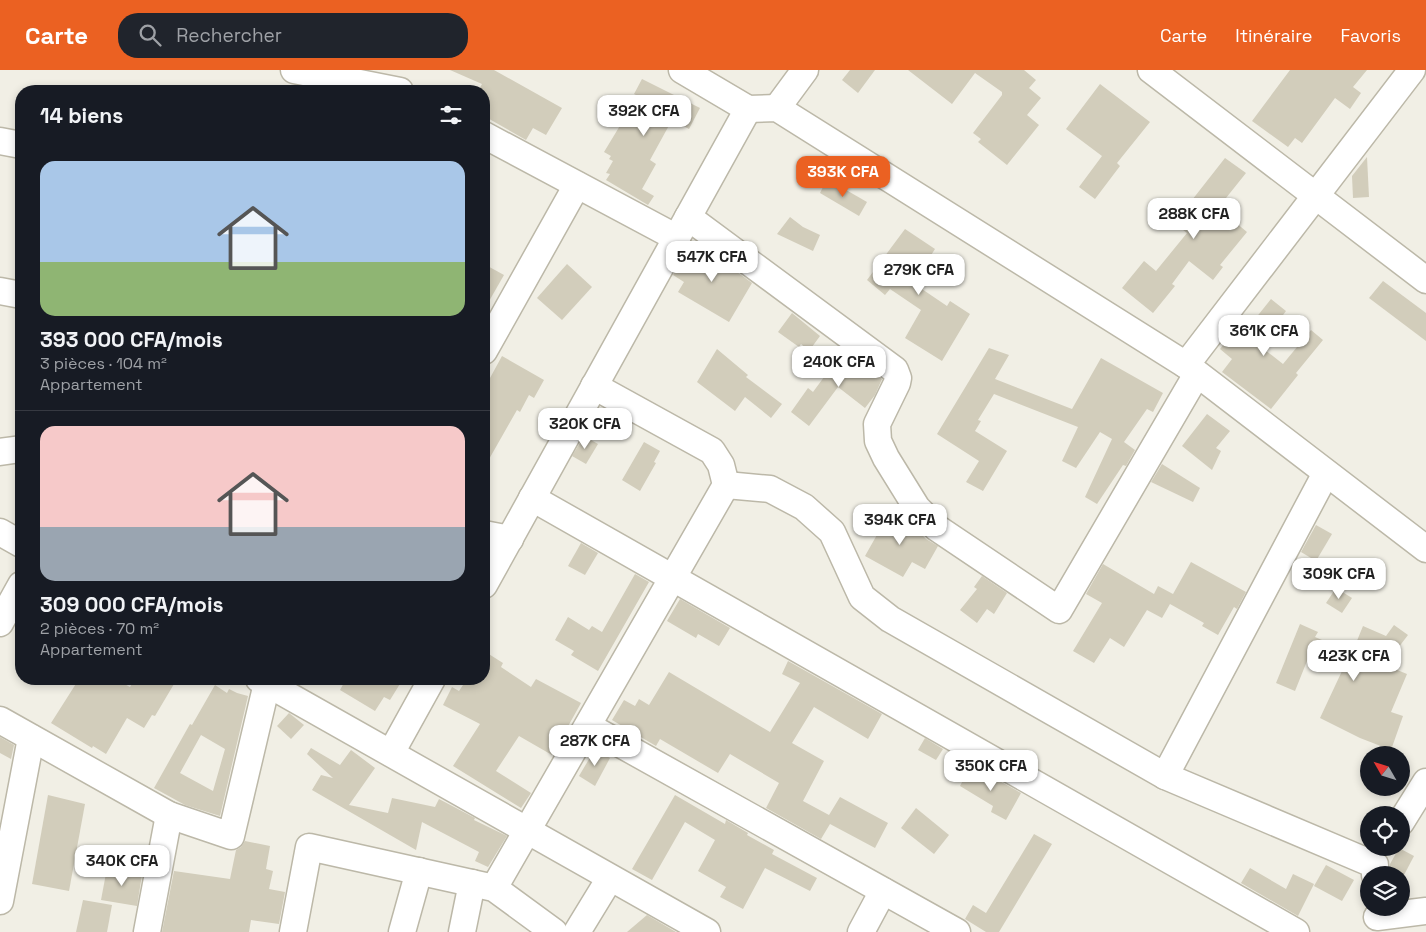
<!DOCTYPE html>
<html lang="fr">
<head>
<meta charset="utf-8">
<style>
	body { margin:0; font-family:"Space Grotesk",sans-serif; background:#20242c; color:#f1f3f6; height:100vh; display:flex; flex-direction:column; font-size:19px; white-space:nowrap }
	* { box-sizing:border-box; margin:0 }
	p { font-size:16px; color:#9ea1a6 }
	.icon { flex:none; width:28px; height:28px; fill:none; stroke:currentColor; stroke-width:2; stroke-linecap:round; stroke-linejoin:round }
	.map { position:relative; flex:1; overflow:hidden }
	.sheet { position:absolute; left:15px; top:15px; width:475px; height:600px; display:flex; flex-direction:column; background:#171b24; border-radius:20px; box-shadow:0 2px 8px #0003 }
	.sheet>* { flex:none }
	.needle { width:32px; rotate:309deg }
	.fabs { position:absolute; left:1360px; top:676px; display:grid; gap:10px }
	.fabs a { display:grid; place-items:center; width:50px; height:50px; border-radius:50%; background:#171b24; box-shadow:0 2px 8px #0003; font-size:25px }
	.price { position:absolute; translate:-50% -42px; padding:0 11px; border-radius:10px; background:#fff; color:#222; font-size:16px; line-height:32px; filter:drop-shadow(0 1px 2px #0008) }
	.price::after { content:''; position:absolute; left:50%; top:30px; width:15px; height:11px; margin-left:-8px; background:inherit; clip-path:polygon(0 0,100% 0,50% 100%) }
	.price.selected { background:#eb6122; color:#fff }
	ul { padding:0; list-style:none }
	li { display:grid; align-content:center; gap:10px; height:265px; padding:0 25px }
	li+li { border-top:1px solid #363941 }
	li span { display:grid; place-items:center; height:155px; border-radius:15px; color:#555 }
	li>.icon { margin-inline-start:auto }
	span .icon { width:90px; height:90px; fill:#fffc; stroke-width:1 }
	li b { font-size:21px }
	h2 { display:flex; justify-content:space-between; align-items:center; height:60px; padding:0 25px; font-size:21px }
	header { display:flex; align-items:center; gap:30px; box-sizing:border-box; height:70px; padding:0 25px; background:#eb6122; color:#fff }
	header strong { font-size:24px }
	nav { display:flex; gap:28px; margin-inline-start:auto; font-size:18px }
	.search { width:350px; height:45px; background:#20242c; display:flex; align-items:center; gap:12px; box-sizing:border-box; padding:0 18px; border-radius:20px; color:#9ea1a6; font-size:19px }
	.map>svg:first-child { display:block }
	.building { fill:#d2cdbb; fill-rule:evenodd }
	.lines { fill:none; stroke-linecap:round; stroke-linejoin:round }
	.minor-casing { stroke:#bcb8a8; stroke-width:29 }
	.minor { stroke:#fff; stroke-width:26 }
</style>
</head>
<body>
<header>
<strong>Carte</strong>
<div class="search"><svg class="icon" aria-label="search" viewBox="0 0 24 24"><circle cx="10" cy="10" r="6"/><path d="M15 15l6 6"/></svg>Rechercher</div>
<nav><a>Carte</a><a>Itinéraire</a><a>Favoris</a></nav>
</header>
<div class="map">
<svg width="1426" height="862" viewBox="0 0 1426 862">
	<rect width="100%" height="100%" fill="#f1efe5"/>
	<g class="building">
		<polygon points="450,0 494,0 562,38 546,65 533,58 526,70 484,46 484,21 478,21 482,14"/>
		<polygon points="850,0 875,0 858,23 842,10"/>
		<polygon points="908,0 1024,0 1036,10 1029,18 1041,28 1027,45 1039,55 1007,95 978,72 981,69 973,63 1002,25 1002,22 975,3 952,34"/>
		<polygon points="1290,0 1367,0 1353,17 1361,23 1350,39 1335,28 1302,73 1295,68 1288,77 1252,51"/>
		<polygon points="642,9 700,38 689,59 672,50 650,90 656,94 642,119 654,126 648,135 606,110 610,104 606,103 613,91 609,89 611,86 604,82 638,26 634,24"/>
		<polygon points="1100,14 1150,52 1117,93 1120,96 1095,129 1079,117 1102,86 1066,59"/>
		<polygon points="1367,87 1369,127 1353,128 1352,106"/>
		<polygon points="1225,88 1246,103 1218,138 1247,162 1220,195 1223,197 1213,210 1189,191 1172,214 1175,216 1153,243 1122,218 1144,191 1156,201 1187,163 1174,153"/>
		<polygon points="827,109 867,132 859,146 820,123"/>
		<polygon points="790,147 803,157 820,165 813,181 777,164"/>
		<polygon points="905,159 935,179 913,213 947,236 950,231 970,244 942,291 905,268 921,240 890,219 885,225 867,210"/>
		<polygon points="689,177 698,183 703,177 752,213 729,252 678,222 684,212 673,205"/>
		<polygon points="484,194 504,205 484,240"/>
		<polygon points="567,194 592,217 562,250 537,228"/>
		<polygon points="1383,211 1426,243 1426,271 1369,228"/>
		<polygon points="1271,229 1286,241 1260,276 1283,294 1311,260 1323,270 1296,303 1298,305 1271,339 1222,302 1232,289 1220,279 1244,248 1251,254"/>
		<polygon points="792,243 820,266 809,281 801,274 799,277 778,262"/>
		<polygon points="989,278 1009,285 995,309 1072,339 1101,288 1163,323 1153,342 1147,339 1124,372 1135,380 1126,396 1123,395 1097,434 1085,427 1112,369 1100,362 1076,398 1062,391 1078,357 994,324 978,350 981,351 975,361 1007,381 983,421 966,412 979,391 937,364"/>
		<polygon points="717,279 748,305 746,307 782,334 771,348 745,327 735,341 697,312"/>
		<polygon points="846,283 882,309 875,325 865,338 838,317 809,356 791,342 808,318 813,322 827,303"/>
		<polygon points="502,286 544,310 534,328 529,325 520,342 517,340 484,398 484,319"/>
		<polygon points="1207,344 1230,361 1216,378 1221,381 1212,400 1182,376"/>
		<polygon points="584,366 598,374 586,394 572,386"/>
		<polygon points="644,372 660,381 654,392 656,393 640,421 622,410"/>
		<polygon points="1162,394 1200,418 1193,432 1151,412"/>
		<polygon points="891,440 907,449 926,469 938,476 925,499 912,492 903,507 865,486"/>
		<polygon points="1316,455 1332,464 1316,491 1301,482"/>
		<polygon points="581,473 598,483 585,505 568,496"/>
		<polygon points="1191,492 1246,522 1237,539 1234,537 1218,565 1202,556 1204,553 1170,534 1162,548 1147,540 1124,577 1110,568 1094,593 1073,581 1102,533 1086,524 1103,494 1154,524 1158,516 1173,524"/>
		<polygon points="635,504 649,512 598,601 571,585 574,581 555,570 568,547 589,560 592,556 602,562"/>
		<polygon points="982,506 1007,523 994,544 987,539 977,553 960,540 977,519 974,517"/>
		<polygon points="1336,518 1352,528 1342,543 1326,533"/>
		<polygon points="680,529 730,558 719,576 698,564 696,568 667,551"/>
		<polygon points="1300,554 1318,562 1315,567 1352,583 1363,556 1386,566 1394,555 1408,565 1385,595 1407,604 1391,642 1403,646 1391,680 1360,668 1320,648 1342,601 1309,586 1295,621 1276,613"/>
		<polygon points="484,581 503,593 501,597 531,617 536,609 581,633 552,685 519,666 496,701 531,723 521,738 453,696 480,654 443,635 452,617 459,621 467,609 484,609"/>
		<polygon points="788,591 882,644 868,669 814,637 792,673 824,691 803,731 829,745 840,727 888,753 875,778 830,754 821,769 766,738 779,713 730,684 718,703 660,669 656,676 612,650 624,630 635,636 639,629 649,635 669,602 770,662 800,613 782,604"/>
		<polygon points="79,609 115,609 130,617 135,609 177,609 155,646 152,645 144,658 127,648 106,684 93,676 92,678 51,653"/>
		<polygon points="346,609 403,609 390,630 384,627 375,641 340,620"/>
		<path d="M215,615L227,623L229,619L237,623L248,626L220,746L185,735L154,718L190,654L192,655ZM201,665L225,679L213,721L180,703Z"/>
		<polygon points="289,643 304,655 291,669 277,656"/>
		<polygon points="0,667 14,675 11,689 0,683"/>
		<polygon points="925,668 943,679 936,690 918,680"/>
		<polygon points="311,678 340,695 351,680 375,698 349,735 388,743 392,728 435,737 439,729 475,748 474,750 507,766 488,797 475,791 479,782 422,752 416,780 312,720 321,705 333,708 307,684"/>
		<polygon points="595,679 610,688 595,716 579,706"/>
		<polygon points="971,695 1021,723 1006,750 991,742 993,736 960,716"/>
		<polygon points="48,725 85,734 69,821 32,814"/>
		<polygon points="675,725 725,754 726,750 748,763 747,765 774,780 772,784 817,808 810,821 765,798 743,839 720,827 726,817 698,801 715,770 685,752 652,810 632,799"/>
		<polygon points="916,738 949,765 934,784 901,758"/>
		<polygon points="1034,764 1052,774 999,862 986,862 965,849 973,835 986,843"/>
		<polygon points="245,771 270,776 266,799 273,801 269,819 285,822 279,854 251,850 249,862 162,862 174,801 230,809 236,780 241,777"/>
		<polygon points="1399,778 1414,786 1404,805 1390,805 1390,794"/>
		<polygon points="1326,795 1354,810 1342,831 1314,816"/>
		<polygon points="107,798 142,805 137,836 101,830"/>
		<polygon points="1250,798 1286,819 1293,804 1314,814 1298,846 1241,813"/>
		<polygon points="83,830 112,835 107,862 76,862"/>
		<polygon points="647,845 676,862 627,862"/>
	</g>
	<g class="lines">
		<g class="minor-casing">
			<g id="minor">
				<polyline points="294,0 400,21"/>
				<polyline points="682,0 748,39 777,38 1186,295 1426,479"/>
				<polyline points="1151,0 1426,210"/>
				<polyline points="777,38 805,0"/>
				<polyline points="484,65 677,168"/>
				<polyline points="0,71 21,75"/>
				<polyline points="688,147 895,300 898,308 897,313 877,354 878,371 886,388 917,438 937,458 1059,540 1197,304"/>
				<polyline points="0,221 21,225"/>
				<polyline points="484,281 577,115"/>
				<polyline points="1186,295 1412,0"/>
				<polyline points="0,382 21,379"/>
				<polyline points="726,415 770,419 804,437 832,462 862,527 890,549 1165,706 1375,795 1375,805"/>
				<polyline points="532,428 1296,862"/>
				<polyline points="0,462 21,474"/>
				<polyline points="484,464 510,469"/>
				<polyline points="484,515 748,39"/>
				<polyline points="0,553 21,515"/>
				<polyline points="259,609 707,862"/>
				<polyline points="0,650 169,745 231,766 268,609"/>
				<polyline points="588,656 957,862"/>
				<polyline points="391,683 432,609"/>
				<polyline points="1165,706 1326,403"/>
				<polyline points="1401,752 1426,712"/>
				<polyline points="494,818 726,415 721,395 712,381 594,316"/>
				<polyline points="0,831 31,668"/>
				<polyline points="1377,847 1426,841"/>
				<polyline points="147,862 169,745"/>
				<polyline points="293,862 309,777 494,818 554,862"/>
				<polyline points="402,862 419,801"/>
				<polyline points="462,862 472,813"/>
				<polyline points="577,862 610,808"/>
				<polyline points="861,862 883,821"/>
			</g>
		</g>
		<use href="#minor" class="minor"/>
	</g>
</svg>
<div class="fabs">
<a><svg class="needle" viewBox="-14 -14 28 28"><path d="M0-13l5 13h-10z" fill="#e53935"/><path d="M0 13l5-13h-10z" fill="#9ea1a6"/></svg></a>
<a><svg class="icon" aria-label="locate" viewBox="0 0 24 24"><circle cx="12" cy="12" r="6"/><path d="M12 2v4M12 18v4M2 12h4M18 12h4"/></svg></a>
<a><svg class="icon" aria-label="layers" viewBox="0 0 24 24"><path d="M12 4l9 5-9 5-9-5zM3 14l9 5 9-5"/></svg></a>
</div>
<b class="price" style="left:644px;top:67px">392K CFA</b>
<b class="price selected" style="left:843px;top:128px">393K CFA</b>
<b class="price" style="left:1194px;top:170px">288K CFA</b>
<b class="price" style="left:712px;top:213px">547K CFA</b>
<b class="price" style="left:919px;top:226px">279K CFA</b>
<b class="price" style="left:1264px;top:287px">361K CFA</b>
<b class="price" style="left:839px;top:318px">240K CFA</b>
<b class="price" style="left:585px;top:380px">320K CFA</b>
<b class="price" style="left:900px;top:476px">394K CFA</b>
<b class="price" style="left:1339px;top:530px">309K CFA</b>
<b class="price" style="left:1354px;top:612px">423K CFA</b>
<b class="price" style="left:595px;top:697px">287K CFA</b>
<b class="price" style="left:991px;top:722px">350K CFA</b>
<b class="price" style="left:122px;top:817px">340K CFA</b>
<section class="sheet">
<h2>14 biens<svg class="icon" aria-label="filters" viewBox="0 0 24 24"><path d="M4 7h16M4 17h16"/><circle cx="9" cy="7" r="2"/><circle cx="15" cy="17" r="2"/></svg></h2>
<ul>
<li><span style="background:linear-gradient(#a9c7e8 65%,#8fb573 0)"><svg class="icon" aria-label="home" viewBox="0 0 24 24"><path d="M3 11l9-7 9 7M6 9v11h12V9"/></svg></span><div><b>393 000 CFA/mois</b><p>3 pièces · 104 m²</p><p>Appartement</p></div></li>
<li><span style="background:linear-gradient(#f6c9c9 65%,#9aa5b1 0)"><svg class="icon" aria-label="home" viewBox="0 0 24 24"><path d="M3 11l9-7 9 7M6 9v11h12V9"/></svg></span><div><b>309 000 CFA/mois</b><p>2 pièces · 70 m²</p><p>Appartement</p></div></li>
</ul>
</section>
</div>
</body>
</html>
